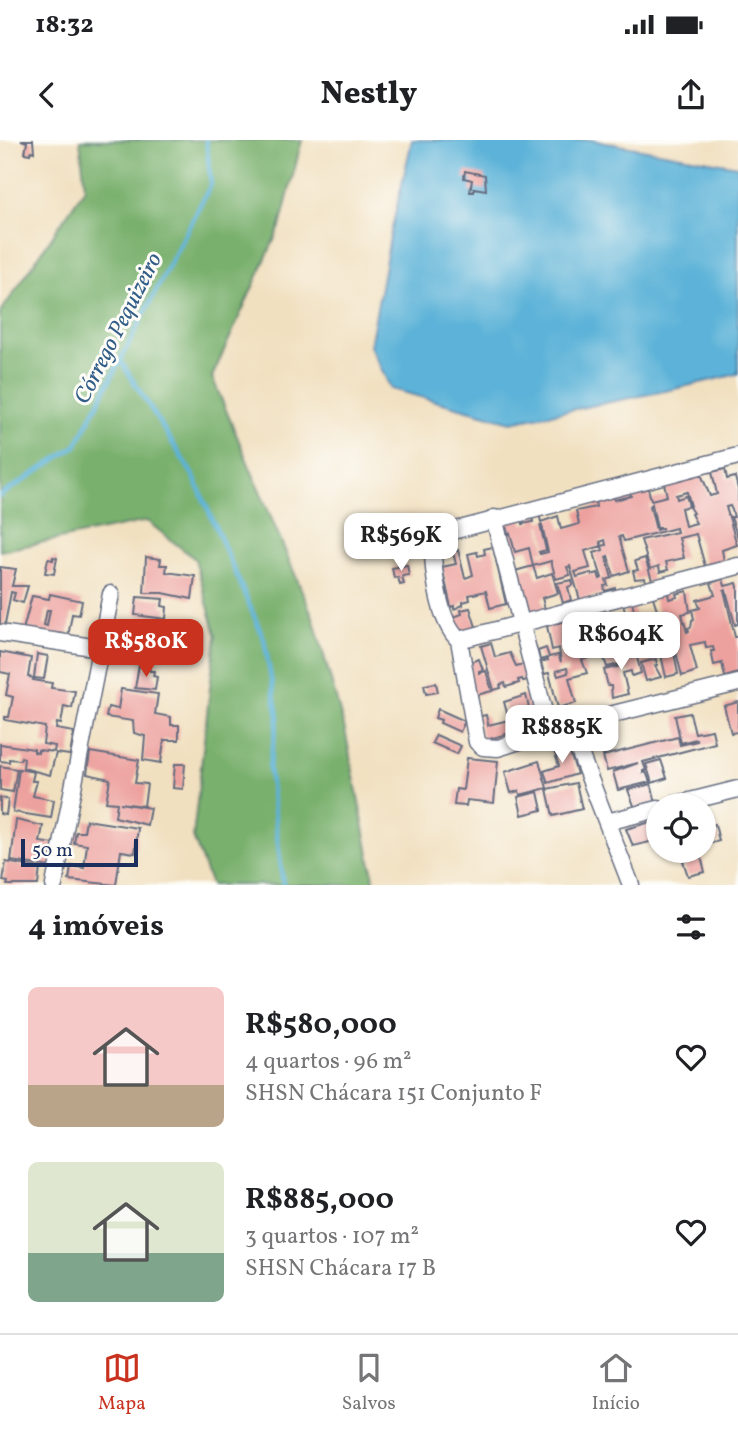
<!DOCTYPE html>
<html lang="pt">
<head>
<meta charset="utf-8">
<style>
	body { margin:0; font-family:Vollkorn,serif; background:#f6f6f6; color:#202124; height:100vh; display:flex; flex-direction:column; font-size:26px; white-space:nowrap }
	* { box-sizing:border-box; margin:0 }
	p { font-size:23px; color:#757577 }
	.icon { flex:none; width:38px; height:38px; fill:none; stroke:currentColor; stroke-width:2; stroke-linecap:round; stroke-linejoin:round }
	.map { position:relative; height:745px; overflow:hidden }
	.side { display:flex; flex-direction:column; background:#fff; flex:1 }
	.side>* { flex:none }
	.buttons { position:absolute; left:646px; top:653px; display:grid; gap:14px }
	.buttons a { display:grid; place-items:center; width:70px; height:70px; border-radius:50%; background:#fff; box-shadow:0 2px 5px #0004; font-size:35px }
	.scale { position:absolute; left:21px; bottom:18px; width:117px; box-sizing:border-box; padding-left:7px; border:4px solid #1b2f5e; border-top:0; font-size:19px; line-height:24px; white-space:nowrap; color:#1b2f5e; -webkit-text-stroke:5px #fdfcf7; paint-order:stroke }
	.price { position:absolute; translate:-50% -60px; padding:0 16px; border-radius:14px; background:#fff; color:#222; font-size:23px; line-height:46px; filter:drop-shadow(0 2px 4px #0008) }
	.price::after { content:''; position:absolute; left:50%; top:42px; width:21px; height:16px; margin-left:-10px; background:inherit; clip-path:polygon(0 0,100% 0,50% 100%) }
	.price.selected { background:#c8321e; color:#fff }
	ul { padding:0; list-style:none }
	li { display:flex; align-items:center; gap:21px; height:175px; padding:0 28px }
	li span { display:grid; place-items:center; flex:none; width:196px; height:140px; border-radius:10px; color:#555 }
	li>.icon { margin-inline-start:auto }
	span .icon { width:84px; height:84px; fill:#fffc; stroke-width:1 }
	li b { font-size:30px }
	h2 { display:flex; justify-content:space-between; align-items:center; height:84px; padding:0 28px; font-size:30px }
	.status { display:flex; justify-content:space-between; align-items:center; height:49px; padding:0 35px; background:#fff; direction:ltr }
	.status svg { height:19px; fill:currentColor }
	header { display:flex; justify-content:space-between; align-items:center; height:91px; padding:0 28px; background:#fff; font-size:32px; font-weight:800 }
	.menu { display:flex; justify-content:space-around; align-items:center; height:98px; border-top:2px solid #e0e0e0; background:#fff; font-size:19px; color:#757577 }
	.menu a { display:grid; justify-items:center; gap:4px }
	.menu .selected { color:#c8321e }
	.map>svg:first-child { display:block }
	.forest { fill:#79b06d; stroke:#4a7066; stroke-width:2 }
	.water { fill:#5cb2d8; stroke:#3c709b; stroke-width:2 }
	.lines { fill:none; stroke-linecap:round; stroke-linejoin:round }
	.stream { stroke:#5cb2d8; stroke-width:4.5 }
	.building { fill:#eda19e; fill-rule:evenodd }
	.street-casing { stroke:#666d80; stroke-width:19 }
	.street { stroke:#fff; stroke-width:16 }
	.labels { text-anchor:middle; stroke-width:6; stroke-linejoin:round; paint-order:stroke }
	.water-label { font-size:23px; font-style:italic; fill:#325d89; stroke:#fdfcf7 }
</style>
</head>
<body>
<div class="status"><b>18:32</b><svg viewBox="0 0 49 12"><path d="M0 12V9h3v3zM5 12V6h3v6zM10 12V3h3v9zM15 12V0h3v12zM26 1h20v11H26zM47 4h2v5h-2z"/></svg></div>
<header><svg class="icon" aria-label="back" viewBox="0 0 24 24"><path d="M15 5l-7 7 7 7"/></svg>Nestly<svg class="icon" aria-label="share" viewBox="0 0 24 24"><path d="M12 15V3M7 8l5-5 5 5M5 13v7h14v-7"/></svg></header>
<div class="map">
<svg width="738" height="745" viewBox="0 0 738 745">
	<rect width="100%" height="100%" fill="#fdfcf7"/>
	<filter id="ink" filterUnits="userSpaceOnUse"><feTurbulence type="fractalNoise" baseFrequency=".0143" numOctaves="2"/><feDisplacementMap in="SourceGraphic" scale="14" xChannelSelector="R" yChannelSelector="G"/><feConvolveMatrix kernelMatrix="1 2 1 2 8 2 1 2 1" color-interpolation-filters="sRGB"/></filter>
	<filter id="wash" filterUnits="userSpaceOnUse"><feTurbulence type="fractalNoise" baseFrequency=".00686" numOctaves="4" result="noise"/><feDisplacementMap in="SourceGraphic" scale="28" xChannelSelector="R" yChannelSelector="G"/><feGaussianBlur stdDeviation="1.57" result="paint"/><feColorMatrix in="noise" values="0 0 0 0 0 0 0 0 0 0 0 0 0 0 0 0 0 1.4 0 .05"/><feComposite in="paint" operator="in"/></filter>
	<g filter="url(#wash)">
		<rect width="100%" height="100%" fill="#f1e0c0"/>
		<polygon class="forest" points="80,0 302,0 280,87 212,237 313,477 345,590 375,745 211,745 193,697 216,495 195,419 147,381 0,411 0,173 85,48"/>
		<polygon class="water" points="412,0 591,0 738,26 738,234 670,250 511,282 391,249 370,206 390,97"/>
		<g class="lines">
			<g class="stream">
				<polyline points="120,220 194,337 264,499 278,577 269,627 283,745"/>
				<polyline points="0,356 76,306 211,44 206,0"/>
			</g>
		</g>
		<g id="blocks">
			<g class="building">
				<polygon points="21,0 33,0 34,12 31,11 30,14 25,13 27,2"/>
				<polygon points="465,31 485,35 486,50 474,48 474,52 470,52 472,40 464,38"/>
				<path d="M725,329L727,339L735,337L738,349V398L731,377H734L732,370L730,366L726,367L737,405L722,410L724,421L705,426L696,394L679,398L684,418L666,422L668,430L660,432L659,426L650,429L641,400L677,392L676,388L624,401L622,396L619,397L629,431L614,436L608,416L606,417L612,438L606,440L608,445L604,446L605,451L615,448V450L580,460L570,426L567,427L570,435L556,439L551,421L533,426L529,408L515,412L510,393L508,394L505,382L522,378L523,384L533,382L532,376L539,374L541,382L558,376L561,389L579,384L576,371L596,367L595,361L613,356L614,360L631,356L630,352L648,348L651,360L667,356L664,343L701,334L710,356L717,354L712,332ZM687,352L691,366L689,367L693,373L691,374L696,383L685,386L681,368L689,366L686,356L677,359L676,355ZM652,364L657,388H663L656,390L650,366ZM540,385H542L548,412L540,414L539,412L546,410ZM605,400L606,405L602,406L603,410L594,413L602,438L600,439L598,433L592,435L591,433L577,437L575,432L590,428L585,411L602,406L600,402Z"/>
				<polygon points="493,407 506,464 490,468 486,451 469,455 470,460 463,462 463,465 454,469 454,466 451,467 442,427 456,424 453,413 458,410 465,438 468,437 473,435 468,414 477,412 478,416 485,414 484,409"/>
				<polygon points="53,417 57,418 54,434 45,433 48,419 53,420"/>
				<polygon points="146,417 161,419 160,425 167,425 166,432 195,436 192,459 163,453 144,453"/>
				<polygon points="645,418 652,440 646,442 645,438 635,439 633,431 638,430 635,421"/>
				<polygon points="407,425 409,435 402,436 404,444 400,445 398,437 394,438 392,428"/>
				<polygon points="533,426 537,438 552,433 558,453 542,458 545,469 527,475 515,431"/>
				<polygon points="0,427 16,429 12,446 28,446 23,463 13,460 15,453 11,452 4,489 0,489"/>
				<path d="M723,439L725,446L737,443L738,447V484L735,485L726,450H724L735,497H738V533L725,537L722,523L714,525L711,511H714L713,507L706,508L705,502L690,505L697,531L682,536L674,504L677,503L676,500L663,503L660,495L662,503L636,510L623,464L632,462L642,503L651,500L645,477L658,473L653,457L668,453L669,459L677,457L676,454L687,451L690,472L682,474L687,492L689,491L688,488L691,487L692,480L694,479L692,470L700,468L697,460L715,455L711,443ZM667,474L672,492H669L664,475Z"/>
				<polygon points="572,440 573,445 568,447 571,460 563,463 557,443"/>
				<path d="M50,454L82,461L79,475L72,474L68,497L23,490L32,456L49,459ZM47,470H50L47,486L44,485Z"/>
				<polygon points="137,457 163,459 162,466 167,467 166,479 135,475"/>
				<polygon points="470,468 477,490 458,495 454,477 462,474 461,470"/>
				<path d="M569,480L574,502L564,506L573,504L574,508L579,506V510L597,506L600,514L582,520L587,533L569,538L576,563L558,568L549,533L544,534L541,522L548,520L547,518L540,520L538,511L546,508L549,517L558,515L561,522L559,508L552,510L547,486ZM567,528L568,533L558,536L556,531Z"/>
				<polygon points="152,481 169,483 166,502 150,500"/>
				<polygon points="609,481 612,490 627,486 632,506 601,513 596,489 593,490 592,485"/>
				<polygon points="491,503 495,517 510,513 516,526 524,524 528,540 523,541 522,539 518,540 519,543 506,547 505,543 500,545 501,548 494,550 481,506"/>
				<polygon points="137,507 149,509 148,523 135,522"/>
				<polygon points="635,510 641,533 632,536 631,531 623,533 628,554 612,558 611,546 608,546 604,530 621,526 620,524 607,527 604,518"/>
				<polygon points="110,511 129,514 128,521 109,519"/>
				<polygon points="0,512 31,518 28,537 34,538 33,540 52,543 51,548 75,551 72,568 64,566 61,584 57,583 56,589 74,592 70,615 56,613 50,635 23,628 24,618 21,617 20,620 9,619 9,622 0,621 0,604 34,609 34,612 38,613 38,610 54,612 55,606 43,604 45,587 5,580 5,577 9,577 13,557 6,555 10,534 0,532"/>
				<polygon points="674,512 678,534 666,537 661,515"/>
				<polygon points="37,514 48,516 44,539 34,538"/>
				<polygon points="479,519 483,530 479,531 479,533 486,531 492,551 473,556 470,522"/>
				<polygon points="656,519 657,525 655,526 661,537 646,541 641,523"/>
				<polygon points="139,525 149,527 150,531 154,531 153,536 157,537 155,550 135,548"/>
				<polygon points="436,543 438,552 426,554 424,545"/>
				<polygon points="121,549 158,554 155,574 171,577 171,585 179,585 179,600 164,600 161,623 143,620 145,596 134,593 133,581 106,577 108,567 118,569"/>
				<polygon points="526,555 533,586 483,601 477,577 486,575 488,585 509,580 504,562"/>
				<polygon points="738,562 738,592 731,593 724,566"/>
				<polygon points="438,569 465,581 460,592 440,583 441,580 435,578"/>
				<polygon points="690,573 695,593 712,590 715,603 643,622 646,630 643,631 643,633 646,632 650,642 618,650 613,632 638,623 607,631 603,616 678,597 680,605 697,601 696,599 681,603 675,576"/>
				<polygon points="436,595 461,606 457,614 432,603"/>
				<polygon points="567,604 577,634 548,643 544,631 559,626 553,608"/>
				<polygon points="90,612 139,620 135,643 147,644 144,666 120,663 150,668 147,685 115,677 117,663 106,662 110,639 87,634"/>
				<polygon points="467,618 498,621 494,663 467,660 466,666 454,665 456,649 463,650"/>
				<polygon points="661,620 667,638 652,643 646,624"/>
				<polygon points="539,621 547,648 520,655 519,651 511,653 505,632"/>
				<polygon points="175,624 185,624 183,649 173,648"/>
				<polygon points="0,626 17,629 13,652 0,650"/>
				<polygon points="19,629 34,632 32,641 37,641 33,656 54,660 51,678 13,672"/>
				<polygon points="576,643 582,669 553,676 547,649"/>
				<polygon points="651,644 656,663 635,668 628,650"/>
				<polygon points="538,652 542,670 522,675 518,657"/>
				<polygon points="0,658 8,659 6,675 0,674"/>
				<polygon points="16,680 43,686 40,702 55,704 51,727 11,721"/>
				<polygon points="86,680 138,688 135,713 121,711 116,745 69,740 71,726 84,728 87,705 74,703 76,692 84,692"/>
				<polygon points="658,680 658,700 633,706 626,689"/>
				<polygon points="715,684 719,701 704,705 704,687"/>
				<polygon points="701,716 705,732 688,736 683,721"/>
				<polygon points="6,722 40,728 38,745 7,745 8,742 3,741"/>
			</g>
		</g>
	</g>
	<g filter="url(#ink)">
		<use href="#blocks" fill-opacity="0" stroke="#666d80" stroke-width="2"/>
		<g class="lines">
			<g class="street-casing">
				<g id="street">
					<path d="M738,316L441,394L433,399C432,426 438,482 459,500L477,602L483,607L498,608L569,585L738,543"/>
					<polyline points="494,378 549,591"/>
					<polyline points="0,493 99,508"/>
					<polyline points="459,500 738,426"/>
					<polyline points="569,585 631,745"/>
					<polyline points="674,665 738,649"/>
					<polyline points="607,682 658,669"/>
					<polyline points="54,745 111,454"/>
				</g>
			</g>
			<use href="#street" class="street"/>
		</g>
	</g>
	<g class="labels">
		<g class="water-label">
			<text transform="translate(117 188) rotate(-63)" y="8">Córrego Pequizeiro</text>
		</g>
	</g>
</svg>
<div class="buttons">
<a><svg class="icon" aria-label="locate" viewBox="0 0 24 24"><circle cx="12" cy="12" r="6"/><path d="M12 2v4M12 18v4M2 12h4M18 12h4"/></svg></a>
</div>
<div class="scale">50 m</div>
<b class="price" style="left:401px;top:433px">R$569K</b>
<b class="price" style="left:621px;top:532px">R$604K</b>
<b class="price selected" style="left:146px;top:539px">R$580K</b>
<b class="price" style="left:562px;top:625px">R$885K</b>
</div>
<section class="side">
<h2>4 imóveis<svg class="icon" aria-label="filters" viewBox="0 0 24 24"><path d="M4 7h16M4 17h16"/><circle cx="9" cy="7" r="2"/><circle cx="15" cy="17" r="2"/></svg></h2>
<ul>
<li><span style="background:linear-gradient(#f6c9c9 70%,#b9a48a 0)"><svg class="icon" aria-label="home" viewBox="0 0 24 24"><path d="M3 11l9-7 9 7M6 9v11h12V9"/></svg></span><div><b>R$580,000</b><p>4 quartos · 96 m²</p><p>SHSN Chácara 151 Conjunto F</p></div><svg class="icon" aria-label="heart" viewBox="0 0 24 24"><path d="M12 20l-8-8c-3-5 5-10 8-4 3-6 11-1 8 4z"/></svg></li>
<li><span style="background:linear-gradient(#dfe7d0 65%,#7fa58c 0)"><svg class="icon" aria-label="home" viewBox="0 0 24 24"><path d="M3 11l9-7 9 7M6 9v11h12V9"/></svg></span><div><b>R$885,000</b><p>3 quartos · 107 m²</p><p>SHSN Chácara 17 B</p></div><svg class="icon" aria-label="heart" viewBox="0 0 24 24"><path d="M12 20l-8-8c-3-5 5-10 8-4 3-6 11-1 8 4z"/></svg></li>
</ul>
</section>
<nav class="menu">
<a class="selected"><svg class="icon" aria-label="map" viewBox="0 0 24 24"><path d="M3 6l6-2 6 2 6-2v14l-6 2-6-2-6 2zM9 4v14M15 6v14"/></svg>Mapa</a>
<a><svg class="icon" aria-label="saved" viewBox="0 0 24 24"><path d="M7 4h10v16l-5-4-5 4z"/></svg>Salvos</a>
<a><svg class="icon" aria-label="home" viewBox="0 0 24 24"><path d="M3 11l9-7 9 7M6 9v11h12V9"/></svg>Início</a>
</nav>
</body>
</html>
